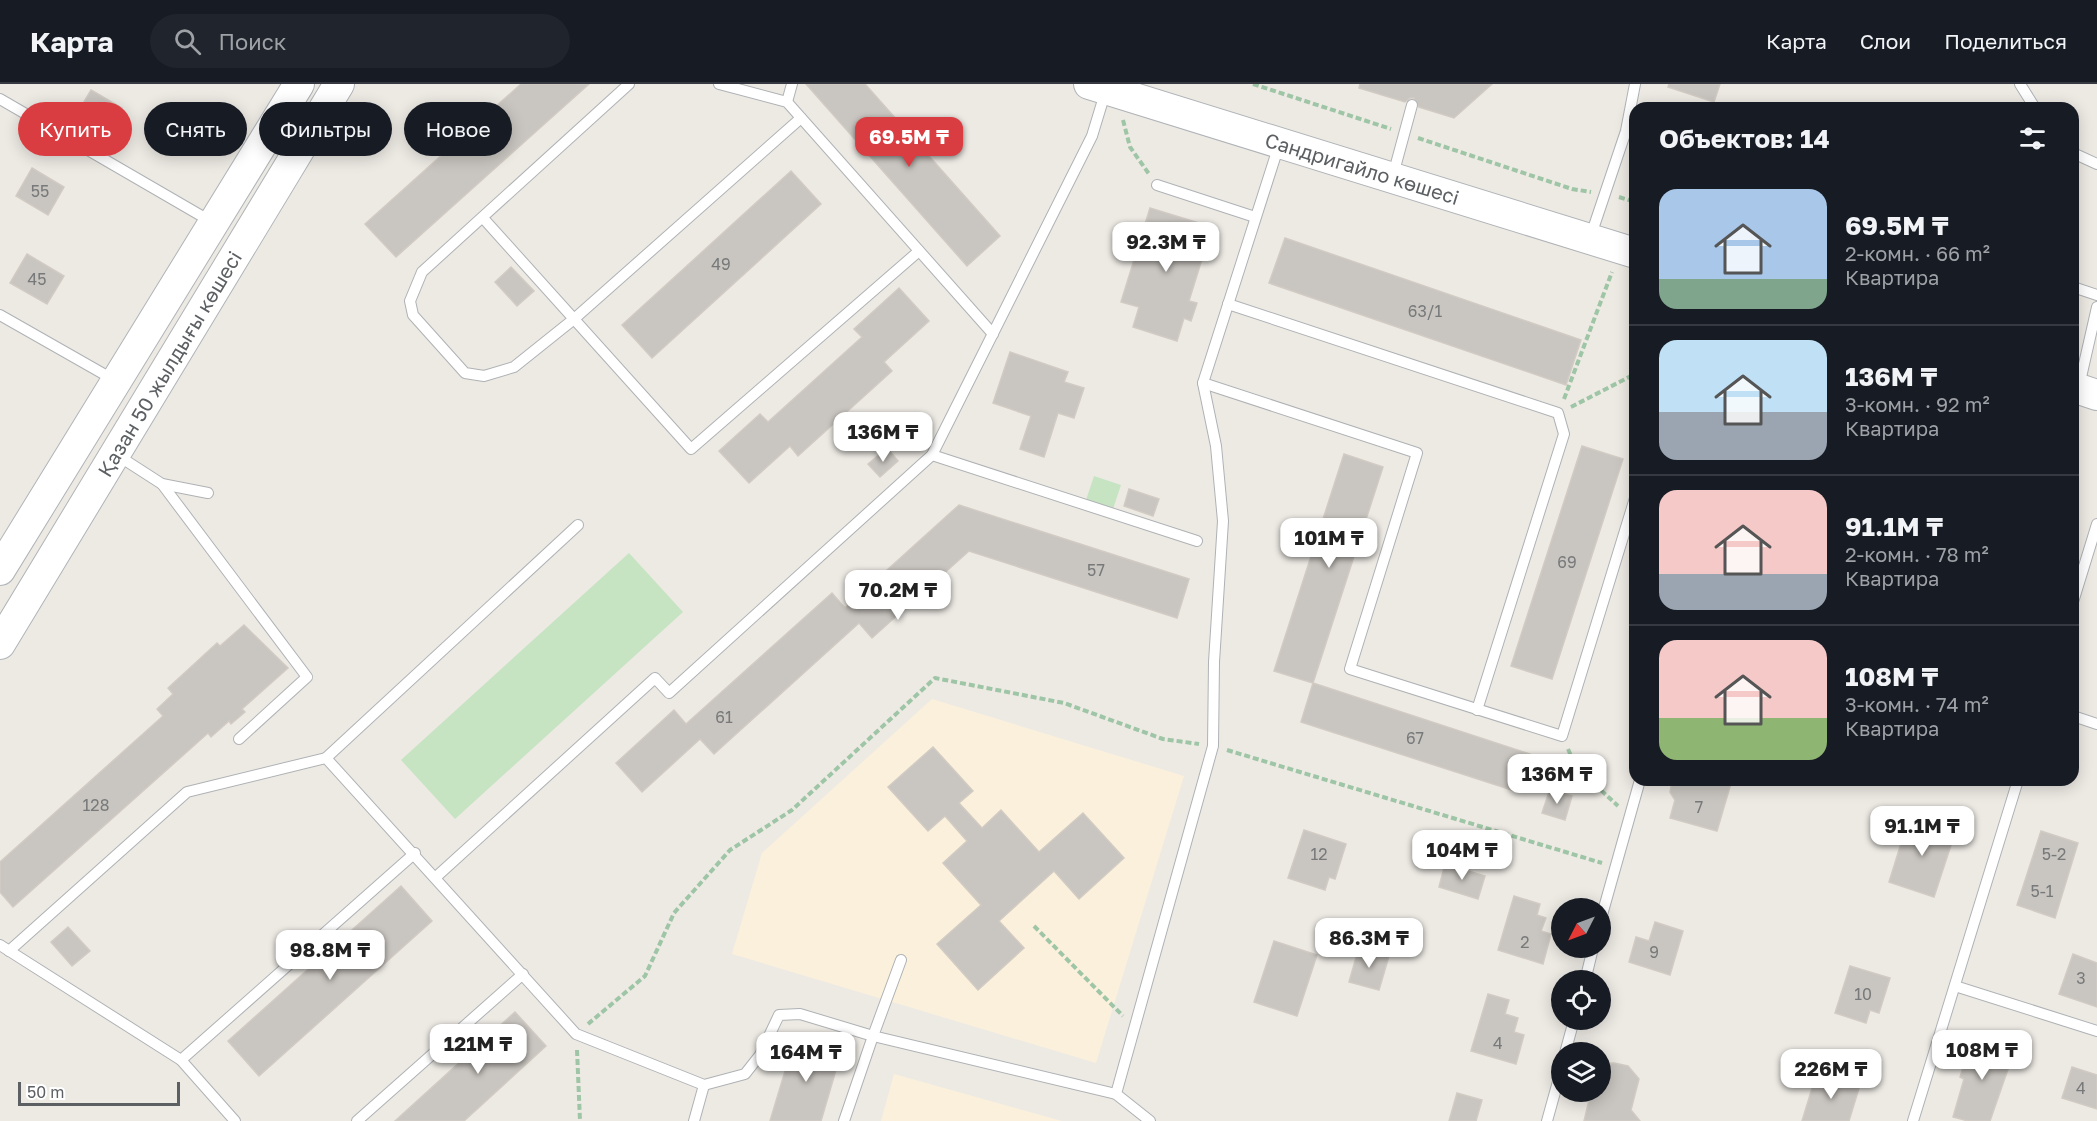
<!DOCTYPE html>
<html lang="ru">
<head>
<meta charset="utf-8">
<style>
	body { margin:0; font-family:"Golos Text",sans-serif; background:#20242c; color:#f1f3f6; height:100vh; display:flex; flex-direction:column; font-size:22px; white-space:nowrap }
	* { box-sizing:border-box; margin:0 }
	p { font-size:20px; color:#9ea1a6 }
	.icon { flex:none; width:33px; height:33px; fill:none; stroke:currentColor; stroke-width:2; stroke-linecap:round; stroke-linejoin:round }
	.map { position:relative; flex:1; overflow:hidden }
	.sheet { position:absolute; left:1629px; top:18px; width:450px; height:684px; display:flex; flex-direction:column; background:#171b24; border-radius:18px; box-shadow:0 3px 15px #0003 }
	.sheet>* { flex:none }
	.banner { position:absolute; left:18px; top:18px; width:570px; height:54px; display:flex; gap:12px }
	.needle { width:39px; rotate:228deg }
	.controls { position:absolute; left:1551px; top:814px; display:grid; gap:12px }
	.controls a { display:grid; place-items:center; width:60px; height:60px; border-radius:50%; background:#171b24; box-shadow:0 3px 15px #0003; font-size:30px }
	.scale { position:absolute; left:18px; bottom:15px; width:162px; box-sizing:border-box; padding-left:6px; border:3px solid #5c6063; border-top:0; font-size:16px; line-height:21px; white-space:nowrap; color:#5c6063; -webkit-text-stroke:4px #fff; paint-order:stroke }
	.price { position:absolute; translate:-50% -51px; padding:0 14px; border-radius:12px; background:#fff; color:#222; font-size:20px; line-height:39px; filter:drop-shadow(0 2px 3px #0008) }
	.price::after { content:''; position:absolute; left:50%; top:36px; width:18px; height:14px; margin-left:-9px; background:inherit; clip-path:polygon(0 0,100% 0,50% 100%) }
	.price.selected { background:#da3d41; color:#fff }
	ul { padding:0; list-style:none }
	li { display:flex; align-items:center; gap:18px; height:150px; padding:0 30px }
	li+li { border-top:2px solid #363941 }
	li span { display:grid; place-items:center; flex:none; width:168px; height:120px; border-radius:18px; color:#555 }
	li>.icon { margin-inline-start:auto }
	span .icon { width:72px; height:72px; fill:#fffc; stroke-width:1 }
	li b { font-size:26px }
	h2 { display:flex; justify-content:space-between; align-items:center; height:72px; padding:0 30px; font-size:26px }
	.chip { padding:0 21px; border-radius:27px; background:#171b24; box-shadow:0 3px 15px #0003; font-size:21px; line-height:54px }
	.chip.selected { background:#da3d41; color:#fff }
	header { display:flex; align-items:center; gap:36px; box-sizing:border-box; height:84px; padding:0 30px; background:#171b24; border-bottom:2px solid #363941 }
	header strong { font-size:28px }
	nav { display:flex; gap:33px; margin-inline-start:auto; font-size:21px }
	.search { width:420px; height:54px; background:#20242c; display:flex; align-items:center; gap:15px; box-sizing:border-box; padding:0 21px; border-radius:33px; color:#9ea1a6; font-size:22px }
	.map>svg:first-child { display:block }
	.commercial { fill:#fbf0db }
	.green { fill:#c6e3c2 }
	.building { fill:#c9c5c0; stroke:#d1cbc3; stroke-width:1.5 }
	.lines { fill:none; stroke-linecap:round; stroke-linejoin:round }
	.lane-casing { stroke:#afb2b5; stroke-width:12 }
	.secondary-casing { stroke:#b0b4b8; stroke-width:32 }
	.path { stroke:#9ec5a5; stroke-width:4; stroke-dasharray:6 3; stroke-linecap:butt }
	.lane { stroke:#fff; stroke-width:10 }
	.secondary { stroke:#fff; stroke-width:30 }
	.labels { text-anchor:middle; stroke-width:4.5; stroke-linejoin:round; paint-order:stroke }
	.number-label { font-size:16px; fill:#77797a }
	.street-label { font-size:20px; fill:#5c6063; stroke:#fff }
</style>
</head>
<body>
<header>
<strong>Карта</strong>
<div class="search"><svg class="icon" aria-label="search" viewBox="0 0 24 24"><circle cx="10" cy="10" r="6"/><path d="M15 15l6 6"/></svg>Поиск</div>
<nav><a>Карта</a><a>Слои</a><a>Поделиться</a></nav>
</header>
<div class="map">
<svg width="2097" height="1037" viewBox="0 0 2097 1037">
	<rect width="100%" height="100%" fill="#edeae4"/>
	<g class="commercial">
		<polygon points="932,615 1184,692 1096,979 732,870 762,769"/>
		<polygon points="894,990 1062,1037 881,1037"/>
	</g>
	<g class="green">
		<polygon points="1094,392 1121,401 1113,425 1086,416"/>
		<polygon points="629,469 683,528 455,735 401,676"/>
	</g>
	<g class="building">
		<polygon points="521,0 589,0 396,173 365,140"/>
		<polygon points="806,0 865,0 1000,152 967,182"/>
		<polygon points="1360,0 1492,0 1454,34 1419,23 1414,14 1410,14 1405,18 1359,4"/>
		<polygon points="1669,0 1720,0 1714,18 1668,3"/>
		<polygon points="91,6 122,24 107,51 75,33"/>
		<polygon points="32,84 64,103 48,131 16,112"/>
		<polygon points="791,87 821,120 652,274 622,241"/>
		<polygon points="1150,124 1212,143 1189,217 1197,219 1191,237 1184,234 1177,257 1133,243 1139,223 1121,218"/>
		<polygon points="1285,154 1581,256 1566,301 1269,199"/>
		<polygon points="27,170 64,192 47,220 10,199"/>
		<polygon points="511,183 534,207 517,222 495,198"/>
		<polygon points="899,204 929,237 884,278 892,287 798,372 790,362 749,399 719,367 760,330 768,338 862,253 854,245"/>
		<polygon points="1010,268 1068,288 1064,298 1084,304 1074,334 1058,329 1044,373 1020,365 1031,332 993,319"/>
		<polygon points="1582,362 1623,375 1552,595 1511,582"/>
		<polygon points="887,364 898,377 880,393 868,380"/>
		<polygon points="1344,370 1383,383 1313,599 1274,587"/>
		<polygon points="1129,405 1159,415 1153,432 1124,422"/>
		<polygon points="959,421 1189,495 1177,534 969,467 872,554 859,539 714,670 700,655 642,708 616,679 674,626 686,640 832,509 845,524"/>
		<polygon points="244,541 288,584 242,625 245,628 231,640 229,637 211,653 208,649 13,823 0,808 0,778 163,632 157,625 173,610 168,604 217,559 220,562"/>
		<polygon points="1313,599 1530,670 1518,708 1301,638"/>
		<polygon points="933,663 973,707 959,719 982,744 1001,726 1039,768 1083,729 1124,774 1079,815 1054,787 999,837 1024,864 978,906 937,860 981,821 943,779 967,757 945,732 928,747 888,703"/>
		<polygon points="1683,696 1732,696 1717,747 1670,734 1675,716 1670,708 1671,702"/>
		<polygon points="1550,705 1572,712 1565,736 1542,729"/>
		<polygon points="1919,734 1955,749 1934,813 1889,798 1908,737 1917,740"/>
		<polygon points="1304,746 1346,760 1335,795 1329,793 1325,806 1288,794"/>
		<polygon points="2041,747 2078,759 2055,834 2017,821"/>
		<polygon points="1445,780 1485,792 1478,815 1439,803"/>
		<polygon points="401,802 432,837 259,992 228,957"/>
		<polygon points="1514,812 1540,820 1537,831 1546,834 1541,847 1551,850 1543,880 1498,866"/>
		<polygon points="1655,838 1683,847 1670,891 1629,878 1636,853 1649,857"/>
		<polygon points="68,843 90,867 72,882 51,858"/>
		<polygon points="1274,857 1317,871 1297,932 1254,918"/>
		<polygon points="1359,863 1389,872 1379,906 1349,898"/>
		<polygon points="2073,870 2097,879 2097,923 2059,910"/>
		<polygon points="1850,882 1890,894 1879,929 1870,926 1866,939 1835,929"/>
		<polygon points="1488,910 1509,916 1505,930 1518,934 1514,948 1524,951 1516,980 1471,967"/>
		<polygon points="515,928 546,962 464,1037 395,1037"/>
		<polygon points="795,954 841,969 821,1037 770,1037"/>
		<polygon points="1972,955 2014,968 1990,1037 1968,1037 1953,1033 1964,995 1960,993"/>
		<polygon points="1614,979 1628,982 1639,995 1631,1026 1640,1037 1584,1037 1591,1008 1600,1008 1600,980"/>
		<polygon points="2072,983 2097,991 2097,1025 2062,1014"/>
		<polygon points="1817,988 1860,1001 1849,1037 1802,1037"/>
		<polygon points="1457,1009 1482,1016 1476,1037 1449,1037"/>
	</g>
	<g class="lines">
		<g class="lane-casing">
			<g id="lane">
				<polyline points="629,0 422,188 410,217 413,231 465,289 484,292 514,283 574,235 801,34"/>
				<polyline points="719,0 787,18 993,250"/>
				<polyline points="2020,0 2035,24"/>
				<polyline points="0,15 212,138"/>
				<polyline points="787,18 792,0"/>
				<polyline points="1279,61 1203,299 1417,369 1350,585 1562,652 1635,414"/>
				<polyline points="2073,69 2097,80"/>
				<polyline points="1393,91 1412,21"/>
				<polyline points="1157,101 1255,133"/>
				<polyline points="483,134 691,365 919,167"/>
				<polyline points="1590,154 1626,47 1635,0"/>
				<polyline points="2073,203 2097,211"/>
				<polyline points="1228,220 1558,329 1564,350 1477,626"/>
				<polyline points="0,231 116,297"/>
				<polyline points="2079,302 2097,223"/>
				<polyline points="117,371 162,400 307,593 239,655"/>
				<polyline points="932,371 1197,457"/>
				<polyline points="162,400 208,409"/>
				<polyline points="2073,518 2097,440"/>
				<polyline points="2073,632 2097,640"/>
				<polyline points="326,674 578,441"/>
				<polyline points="436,793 655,594 669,609 932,371 1092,52 1106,6"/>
				<polyline points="1600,838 1640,696"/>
				<polyline points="0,861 181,976 235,1037"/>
				<polyline points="9,867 187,708 326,674 576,950 704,1001 745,990 760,971 779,931 800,930 873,952 844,1037"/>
				<polyline points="901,876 873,952 1116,1010"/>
				<polyline points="1585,897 1593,864"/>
				<polyline points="1955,902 2097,947"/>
				<polyline points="1565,969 1574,936"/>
				<polyline points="181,976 415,769"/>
				<polyline points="357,1037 523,890"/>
				<polyline points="694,1037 704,1001"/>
				<polyline points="1150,1037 1116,1010 1213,662 1214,578 1223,437 1216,362 1203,299"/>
				<polyline points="1547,1037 1562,983"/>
				<polyline points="1913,1037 2018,696"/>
			</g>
		</g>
		<g class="secondary-casing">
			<g id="secondary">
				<polyline points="1089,0 1635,169"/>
				<polyline points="2073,303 2097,311"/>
				<polyline points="0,486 299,0"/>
				<polyline points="0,560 339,0"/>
			</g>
		</g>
		<g class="path">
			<polyline points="1253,0 1391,45"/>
			<polyline points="1123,36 1130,63 1149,90"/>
			<polyline points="1418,54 1572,105 1591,108"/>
			<polyline points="1619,113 1635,118"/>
			<polyline points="1564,315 1612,188"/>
			<polyline points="1571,323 1635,290"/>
			<polyline points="1568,665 1576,683 1618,722"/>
			<polyline points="1227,666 1602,779"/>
			<polyline points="1034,842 1123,932"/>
			<polyline points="588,940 645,892 674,829 730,766 792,726 935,594 1064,619 1163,655 1199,660"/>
			<polyline points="577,966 580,1037"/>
		</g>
		<use href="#lane" class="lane"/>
		<use href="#secondary" class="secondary"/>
	</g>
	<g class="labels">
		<g class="number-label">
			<text x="40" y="113">55</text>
			<text x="721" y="186">49</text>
			<text x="37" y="201">45</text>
			<text x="1425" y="233">63/1</text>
			<text x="1567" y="484">69</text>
			<text x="1096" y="492">57</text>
			<text x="724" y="639">61</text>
			<text x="1415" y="660">67</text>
			<text x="96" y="727">128</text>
			<text x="1699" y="729">7</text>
			<text x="1319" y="776">12</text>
			<text x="2054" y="776">5-2</text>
			<text x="2042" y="813">5-1</text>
			<text x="1525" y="864">2</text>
			<text x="1654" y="874">9</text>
			<text x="2081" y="900">3</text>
			<text x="1863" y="916">10</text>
			<text x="1498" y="965">4</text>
			<text x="2081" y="1010">4</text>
		</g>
		<g class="street-label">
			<text transform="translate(1362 85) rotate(17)" y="7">Сандригайло көшесі</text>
			<text transform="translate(170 280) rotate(-59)" y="7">Қазан 50 жылдығы көшесі</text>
		</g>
	</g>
</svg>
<div class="controls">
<a><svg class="needle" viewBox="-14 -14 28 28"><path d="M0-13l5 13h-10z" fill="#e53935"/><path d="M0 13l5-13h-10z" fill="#9ea1a6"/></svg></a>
<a><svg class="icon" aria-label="locate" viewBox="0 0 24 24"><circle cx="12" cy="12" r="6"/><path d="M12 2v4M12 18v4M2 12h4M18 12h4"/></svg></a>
<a><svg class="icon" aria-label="layers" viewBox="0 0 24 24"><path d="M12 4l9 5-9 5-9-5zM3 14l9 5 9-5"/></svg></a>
</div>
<div class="scale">50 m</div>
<b class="price selected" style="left:909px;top:84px">69.5M ₸</b>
<b class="price" style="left:1166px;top:189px">92.3M ₸</b>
<b class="price" style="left:883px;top:379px">136M ₸</b>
<b class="price" style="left:1329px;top:485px">101M ₸</b>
<b class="price" style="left:898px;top:537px">70.2M ₸</b>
<b class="price" style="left:1557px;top:721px">136M ₸</b>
<b class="price" style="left:1922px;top:773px">91.1M ₸</b>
<b class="price" style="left:1462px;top:797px">104M ₸</b>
<b class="price" style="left:1369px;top:885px">86.3M ₸</b>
<b class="price" style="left:330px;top:897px">98.8M ₸</b>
<b class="price" style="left:478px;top:991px">121M ₸</b>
<b class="price" style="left:1982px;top:997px">108M ₸</b>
<b class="price" style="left:806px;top:999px">164M ₸</b>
<b class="price" style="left:1831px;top:1016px">226M ₸</b>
<div class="banner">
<a class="chip selected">Купить</a>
<a class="chip">Снять</a>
<a class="chip">Фильтры</a>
<a class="chip">Новое</a>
</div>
<section class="sheet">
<h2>Объектов: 14<svg class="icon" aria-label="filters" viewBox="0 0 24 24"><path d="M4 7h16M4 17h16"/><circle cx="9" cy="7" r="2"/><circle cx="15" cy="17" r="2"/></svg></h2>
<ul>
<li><span style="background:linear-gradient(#a9c7e8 75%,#7fa58c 0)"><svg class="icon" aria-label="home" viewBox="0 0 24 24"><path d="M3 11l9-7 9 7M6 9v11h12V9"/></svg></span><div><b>69.5M ₸</b><p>2-комн. · 66 m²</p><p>Квартира</p></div></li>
<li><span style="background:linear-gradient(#bfe0f5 60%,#9aa5b1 0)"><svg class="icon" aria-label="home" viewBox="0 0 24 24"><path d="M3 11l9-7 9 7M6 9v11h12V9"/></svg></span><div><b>136M ₸</b><p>3-комн. · 92 m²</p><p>Квартира</p></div></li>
<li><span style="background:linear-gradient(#f6c9c9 70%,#9aa5b1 0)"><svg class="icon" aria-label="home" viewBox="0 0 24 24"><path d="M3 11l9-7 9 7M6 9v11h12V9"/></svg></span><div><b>91.1M ₸</b><p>2-комн. · 78 m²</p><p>Квартира</p></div></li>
<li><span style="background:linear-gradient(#f6c9c9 65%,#8fb573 0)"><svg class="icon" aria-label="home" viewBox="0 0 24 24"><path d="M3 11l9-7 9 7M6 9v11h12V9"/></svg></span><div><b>108M ₸</b><p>3-комн. · 74 m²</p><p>Квартира</p></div></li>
</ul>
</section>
</div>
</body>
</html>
